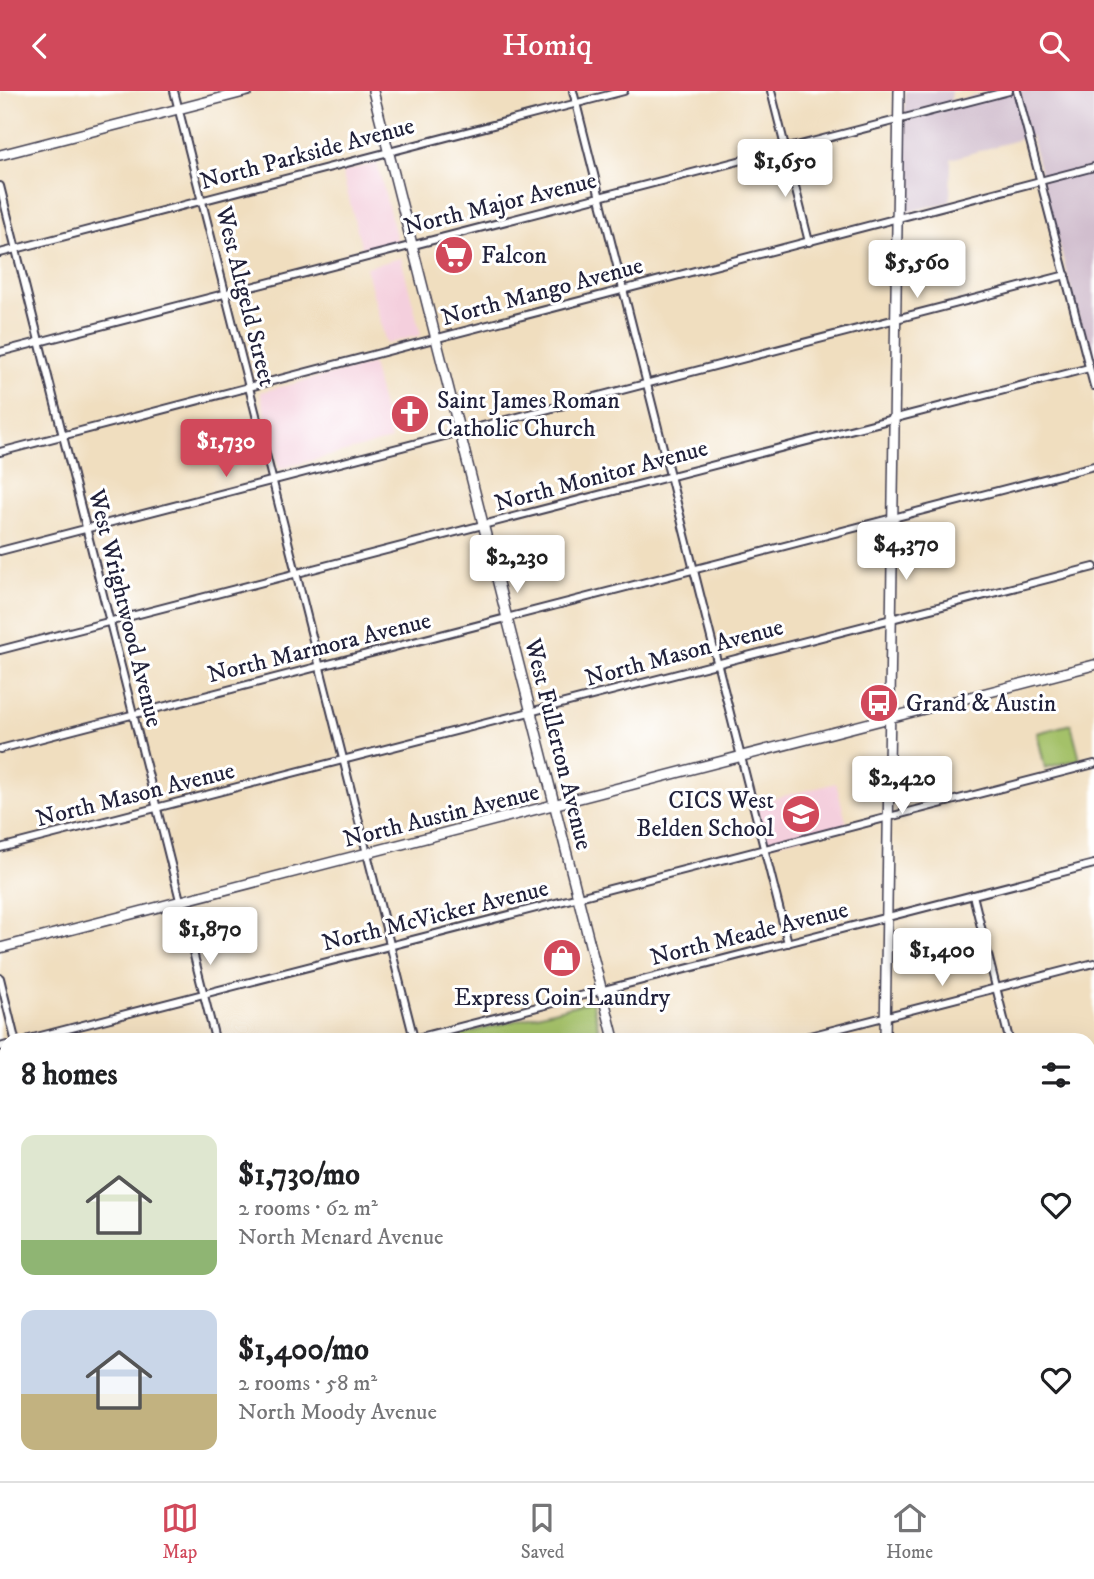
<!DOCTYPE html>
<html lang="en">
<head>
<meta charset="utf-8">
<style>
	body { margin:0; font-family:"IM FELL DW Pica",serif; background:#f6f6f6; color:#202124; height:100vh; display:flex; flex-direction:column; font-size:26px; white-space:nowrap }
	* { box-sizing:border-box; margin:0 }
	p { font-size:23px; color:#757577 }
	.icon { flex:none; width:38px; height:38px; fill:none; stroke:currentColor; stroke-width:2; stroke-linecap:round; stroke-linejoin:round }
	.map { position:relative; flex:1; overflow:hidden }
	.sheet { position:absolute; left:0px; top:942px; width:1096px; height:450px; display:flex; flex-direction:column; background:#fff; border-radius:21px 21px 0 0; box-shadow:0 7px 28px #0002 }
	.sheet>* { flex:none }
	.price { position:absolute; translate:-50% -60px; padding:0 16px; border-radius:7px; background:#fff; color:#222; font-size:23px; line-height:46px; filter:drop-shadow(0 2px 4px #0008) }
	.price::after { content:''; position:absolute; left:50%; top:42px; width:21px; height:16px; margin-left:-10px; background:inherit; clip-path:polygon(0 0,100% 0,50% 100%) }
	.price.current { background:#d1495b; color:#fff }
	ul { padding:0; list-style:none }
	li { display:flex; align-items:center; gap:21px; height:175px; padding:0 21px }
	li span { display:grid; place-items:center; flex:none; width:196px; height:140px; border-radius:14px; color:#555 }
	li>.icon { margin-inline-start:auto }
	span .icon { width:84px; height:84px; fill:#fffc; stroke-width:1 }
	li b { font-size:30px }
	h2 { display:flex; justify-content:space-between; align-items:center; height:84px; padding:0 21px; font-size:30px }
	header { display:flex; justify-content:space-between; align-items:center; height:91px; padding:0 21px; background:#d1495b; color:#fff; font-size:32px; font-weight:600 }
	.tab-bar { display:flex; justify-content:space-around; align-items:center; height:98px; border-top:2px solid #e0e0e0; background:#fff; font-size:19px; color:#757577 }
	.tab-bar a { display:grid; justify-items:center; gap:4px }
	.tab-bar .current { color:#d1495b }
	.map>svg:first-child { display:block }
	.built { fill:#f4cfdd }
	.industrial { fill:#d0bdcd }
	.green { fill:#a4c169; stroke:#637252; stroke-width:2 }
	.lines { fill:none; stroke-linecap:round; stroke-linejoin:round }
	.street-casing { stroke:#413e4f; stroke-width:10 }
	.secondary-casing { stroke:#413e4f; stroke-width:12 }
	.street { stroke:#fff; stroke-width:6 }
	.secondary { stroke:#fff; stroke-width:9 }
	.labels { text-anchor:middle; stroke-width:6; stroke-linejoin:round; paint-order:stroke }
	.street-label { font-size:24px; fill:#22223b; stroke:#fff }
	.poi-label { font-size:24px; fill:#22223b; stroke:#fff; text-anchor:start }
</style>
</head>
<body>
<header><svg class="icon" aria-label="back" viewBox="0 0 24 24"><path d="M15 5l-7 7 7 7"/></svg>Homiq<svg class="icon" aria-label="search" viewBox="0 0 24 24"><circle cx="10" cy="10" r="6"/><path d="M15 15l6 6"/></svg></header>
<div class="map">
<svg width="1094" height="1390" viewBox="0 0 1094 1390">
	<rect width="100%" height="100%" fill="#fff"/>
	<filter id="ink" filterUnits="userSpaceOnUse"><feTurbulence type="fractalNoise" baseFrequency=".0143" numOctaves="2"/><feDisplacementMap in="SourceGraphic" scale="14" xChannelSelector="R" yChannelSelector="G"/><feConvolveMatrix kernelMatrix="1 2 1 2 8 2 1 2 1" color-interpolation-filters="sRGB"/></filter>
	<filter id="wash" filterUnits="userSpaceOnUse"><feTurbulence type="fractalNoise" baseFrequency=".00686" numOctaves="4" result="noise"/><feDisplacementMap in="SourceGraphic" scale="28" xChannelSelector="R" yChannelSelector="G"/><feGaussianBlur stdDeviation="1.57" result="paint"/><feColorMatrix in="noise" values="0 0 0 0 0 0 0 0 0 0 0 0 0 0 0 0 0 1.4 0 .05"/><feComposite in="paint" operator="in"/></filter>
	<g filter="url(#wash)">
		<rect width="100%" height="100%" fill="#f0debf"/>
		<g class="built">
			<polygon points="377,72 398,153 363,162 342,81"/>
			<polygon points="401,167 421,244 386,253 366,176"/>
			<polygon points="372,273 391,349 279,378 260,301"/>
			<polygon points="836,692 847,734 766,755 755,712"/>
		</g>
		<polygon class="industrial" points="905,0 951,0 951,11 993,0 1094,0 1094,287 1031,45 951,68 950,111 902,122"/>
		<g class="green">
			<polygon points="1071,633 1080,668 1045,677 1037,642"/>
			<polygon points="592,910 601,948 443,948"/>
			<polygon points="334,1384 709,1384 710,1390 335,1390"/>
		</g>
	</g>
	<g filter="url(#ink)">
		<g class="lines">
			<g class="street-casing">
				<g id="street">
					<polyline points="174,0 414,948"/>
					<polyline points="573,0 788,852"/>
					<polyline points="771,0 809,151"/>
					<polyline points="1017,0 1094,295"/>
					<polyline points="0,95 215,948"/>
					<polyline points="0,162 624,0"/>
					<polyline points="0,261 1009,0"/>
					<polyline points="0,361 1094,76"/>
					<polyline points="0,460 1066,184"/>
					<polyline points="0,559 1089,277"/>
					<polyline points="0,658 1094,375"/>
					<polyline points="0,757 1094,476"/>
					<polyline points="973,804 1009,948"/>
					<polyline points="0,887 15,948"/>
					<polyline points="29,948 1094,673"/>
					<polyline points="413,948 1094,773"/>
					<polyline points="798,948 1094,872"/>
					<polyline points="0,956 7,954"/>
					<polyline points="1088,973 1094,971"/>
					<polyline points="0,1055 7,1053"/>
					<polyline points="1088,1072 1094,1071"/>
					<polyline points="0,1155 7,1153"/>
					<polyline points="1088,1172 1094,1170"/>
					<polyline points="0,1253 7,1252"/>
					<polyline points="1088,1271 1094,1270"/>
					<polyline points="1088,1315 1094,1325"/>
					<polyline points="0,1352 7,1350"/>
					<polyline points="125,1384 126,1390"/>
					<polyline points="324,1384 326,1390"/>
					<polyline points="236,1390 258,1384"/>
				</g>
			</g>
			<g class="secondary-casing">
				<g id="secondary">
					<polyline points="373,0 614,948"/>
					<polyline points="0,64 248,0"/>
					<polyline points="0,857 1094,574"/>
					<polyline points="885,948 899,0"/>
					<polyline points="1088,1370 1094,1369"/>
					<polyline points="725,1384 726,1390"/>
					<polyline points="856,1390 857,1384"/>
					<polyline points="1011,1390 1033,1384"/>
				</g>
			</g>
			<use href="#street" class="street"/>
			<use href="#secondary" class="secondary"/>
		</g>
	</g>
	<defs>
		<g id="supermarket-disc" transform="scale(2.0125)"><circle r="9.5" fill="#d1495b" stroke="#fff"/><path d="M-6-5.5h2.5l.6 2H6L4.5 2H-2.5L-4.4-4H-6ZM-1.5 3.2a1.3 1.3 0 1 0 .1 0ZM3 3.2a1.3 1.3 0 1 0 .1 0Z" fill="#fff"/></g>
		<g id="church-disc" transform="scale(2.0125)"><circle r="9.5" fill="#d1495b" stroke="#fff"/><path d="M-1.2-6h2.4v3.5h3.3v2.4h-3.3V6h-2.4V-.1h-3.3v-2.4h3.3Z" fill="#fff"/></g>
		<g id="bus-disc" transform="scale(2.0125)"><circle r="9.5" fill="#d1495b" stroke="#fff"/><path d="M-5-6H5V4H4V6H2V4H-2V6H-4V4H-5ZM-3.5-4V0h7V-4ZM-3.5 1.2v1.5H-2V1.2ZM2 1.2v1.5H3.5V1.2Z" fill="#fff"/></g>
		<g id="school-disc" transform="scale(2.0125)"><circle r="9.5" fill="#d1495b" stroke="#fff"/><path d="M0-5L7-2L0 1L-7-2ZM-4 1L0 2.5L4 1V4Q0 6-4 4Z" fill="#fff"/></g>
		<g id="shop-disc" transform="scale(2.0125)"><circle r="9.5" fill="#d1495b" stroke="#fff"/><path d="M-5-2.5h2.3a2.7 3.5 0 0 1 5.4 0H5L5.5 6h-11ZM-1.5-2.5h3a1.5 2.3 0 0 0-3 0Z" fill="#fff"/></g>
	</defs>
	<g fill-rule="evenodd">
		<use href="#supermarket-disc" x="454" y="164"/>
		<use href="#church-disc" x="410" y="323"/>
		<use href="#bus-disc" x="879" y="612"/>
		<use href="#school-disc" x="801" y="723"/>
		<use href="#shop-disc" x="562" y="867"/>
	</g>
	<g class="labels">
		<g class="street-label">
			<text transform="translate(307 62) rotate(-15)" y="8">North Parkside Avenue</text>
			<text transform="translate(500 112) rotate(-14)" y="8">North Major Avenue</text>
			<text transform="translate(542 200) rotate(-15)" y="8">North Mango Avenue</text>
			<text transform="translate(246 205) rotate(76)" y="8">West Altgeld Street</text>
			<text transform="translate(601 384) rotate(-15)" y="8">North Monitor Avenue</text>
			<text transform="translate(126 517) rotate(76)" y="8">West Wrightwood Avenue</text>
			<text transform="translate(319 556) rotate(-14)" y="8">North Marmora Avenue</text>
			<text transform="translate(684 561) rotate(-15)" y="8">North Mason Avenue</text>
			<text transform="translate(559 653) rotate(76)" y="8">West Fullerton Avenue</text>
			<text transform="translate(135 703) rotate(-14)" y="8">North Mason Avenue</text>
			<text transform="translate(441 724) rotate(-14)" y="8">North Austin Avenue</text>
			<text transform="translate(435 824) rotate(-14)" y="8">North McVicker Avenue</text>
			<text transform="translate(749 842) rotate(-14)" y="8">North Meade Avenue</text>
		</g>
		<g class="poi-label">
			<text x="481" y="172">Falcon</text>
			<text x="437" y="317">Saint James Roman<tspan x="437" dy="28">Catholic Church</tspan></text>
			<text x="906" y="620">Grand &amp; Austin</text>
			<text x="774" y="717" text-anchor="end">CICS West<tspan x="774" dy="28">Belden School</tspan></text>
			<text x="562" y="914" text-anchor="middle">Express Coin Laundry</text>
		</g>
	</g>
</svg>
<b class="price" style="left:785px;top:108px">$1,650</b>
<b class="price" style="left:917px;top:209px">$5,560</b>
<b class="price current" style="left:226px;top:388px">$1,730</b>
<b class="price" style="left:906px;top:491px">$4,370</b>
<b class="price" style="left:517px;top:504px">$2,230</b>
<b class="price" style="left:902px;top:725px">$2,420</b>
<b class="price" style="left:210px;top:876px">$1,870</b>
<b class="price" style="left:942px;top:897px">$1,400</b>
<section class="sheet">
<h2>8 homes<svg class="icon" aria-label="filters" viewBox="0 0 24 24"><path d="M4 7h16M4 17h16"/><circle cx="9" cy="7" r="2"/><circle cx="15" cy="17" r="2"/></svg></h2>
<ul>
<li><span style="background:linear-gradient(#dfe7d0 75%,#8fb573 0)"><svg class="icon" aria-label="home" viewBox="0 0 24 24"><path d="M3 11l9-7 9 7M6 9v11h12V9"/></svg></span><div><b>$1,730/mo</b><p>2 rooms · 62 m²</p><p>North Menard Avenue</p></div><svg class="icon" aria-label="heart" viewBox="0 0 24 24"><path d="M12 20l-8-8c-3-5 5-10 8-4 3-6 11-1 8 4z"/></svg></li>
<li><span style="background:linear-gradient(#c9d6e8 60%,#c2b280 0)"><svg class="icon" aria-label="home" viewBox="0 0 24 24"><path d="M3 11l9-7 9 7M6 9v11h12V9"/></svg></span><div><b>$1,400/mo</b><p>2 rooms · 58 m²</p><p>North Moody Avenue</p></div><svg class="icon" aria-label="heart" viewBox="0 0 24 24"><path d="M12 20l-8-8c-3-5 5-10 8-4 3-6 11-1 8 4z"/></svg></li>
</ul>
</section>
</div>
<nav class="tab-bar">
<a class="current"><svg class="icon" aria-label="map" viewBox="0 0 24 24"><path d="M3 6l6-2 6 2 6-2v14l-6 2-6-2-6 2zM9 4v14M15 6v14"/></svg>Map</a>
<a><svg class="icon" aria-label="saved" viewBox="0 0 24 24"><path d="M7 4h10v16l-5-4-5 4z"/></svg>Saved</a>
<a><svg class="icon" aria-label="home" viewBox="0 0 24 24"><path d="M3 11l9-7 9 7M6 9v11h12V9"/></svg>Home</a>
</nav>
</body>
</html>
